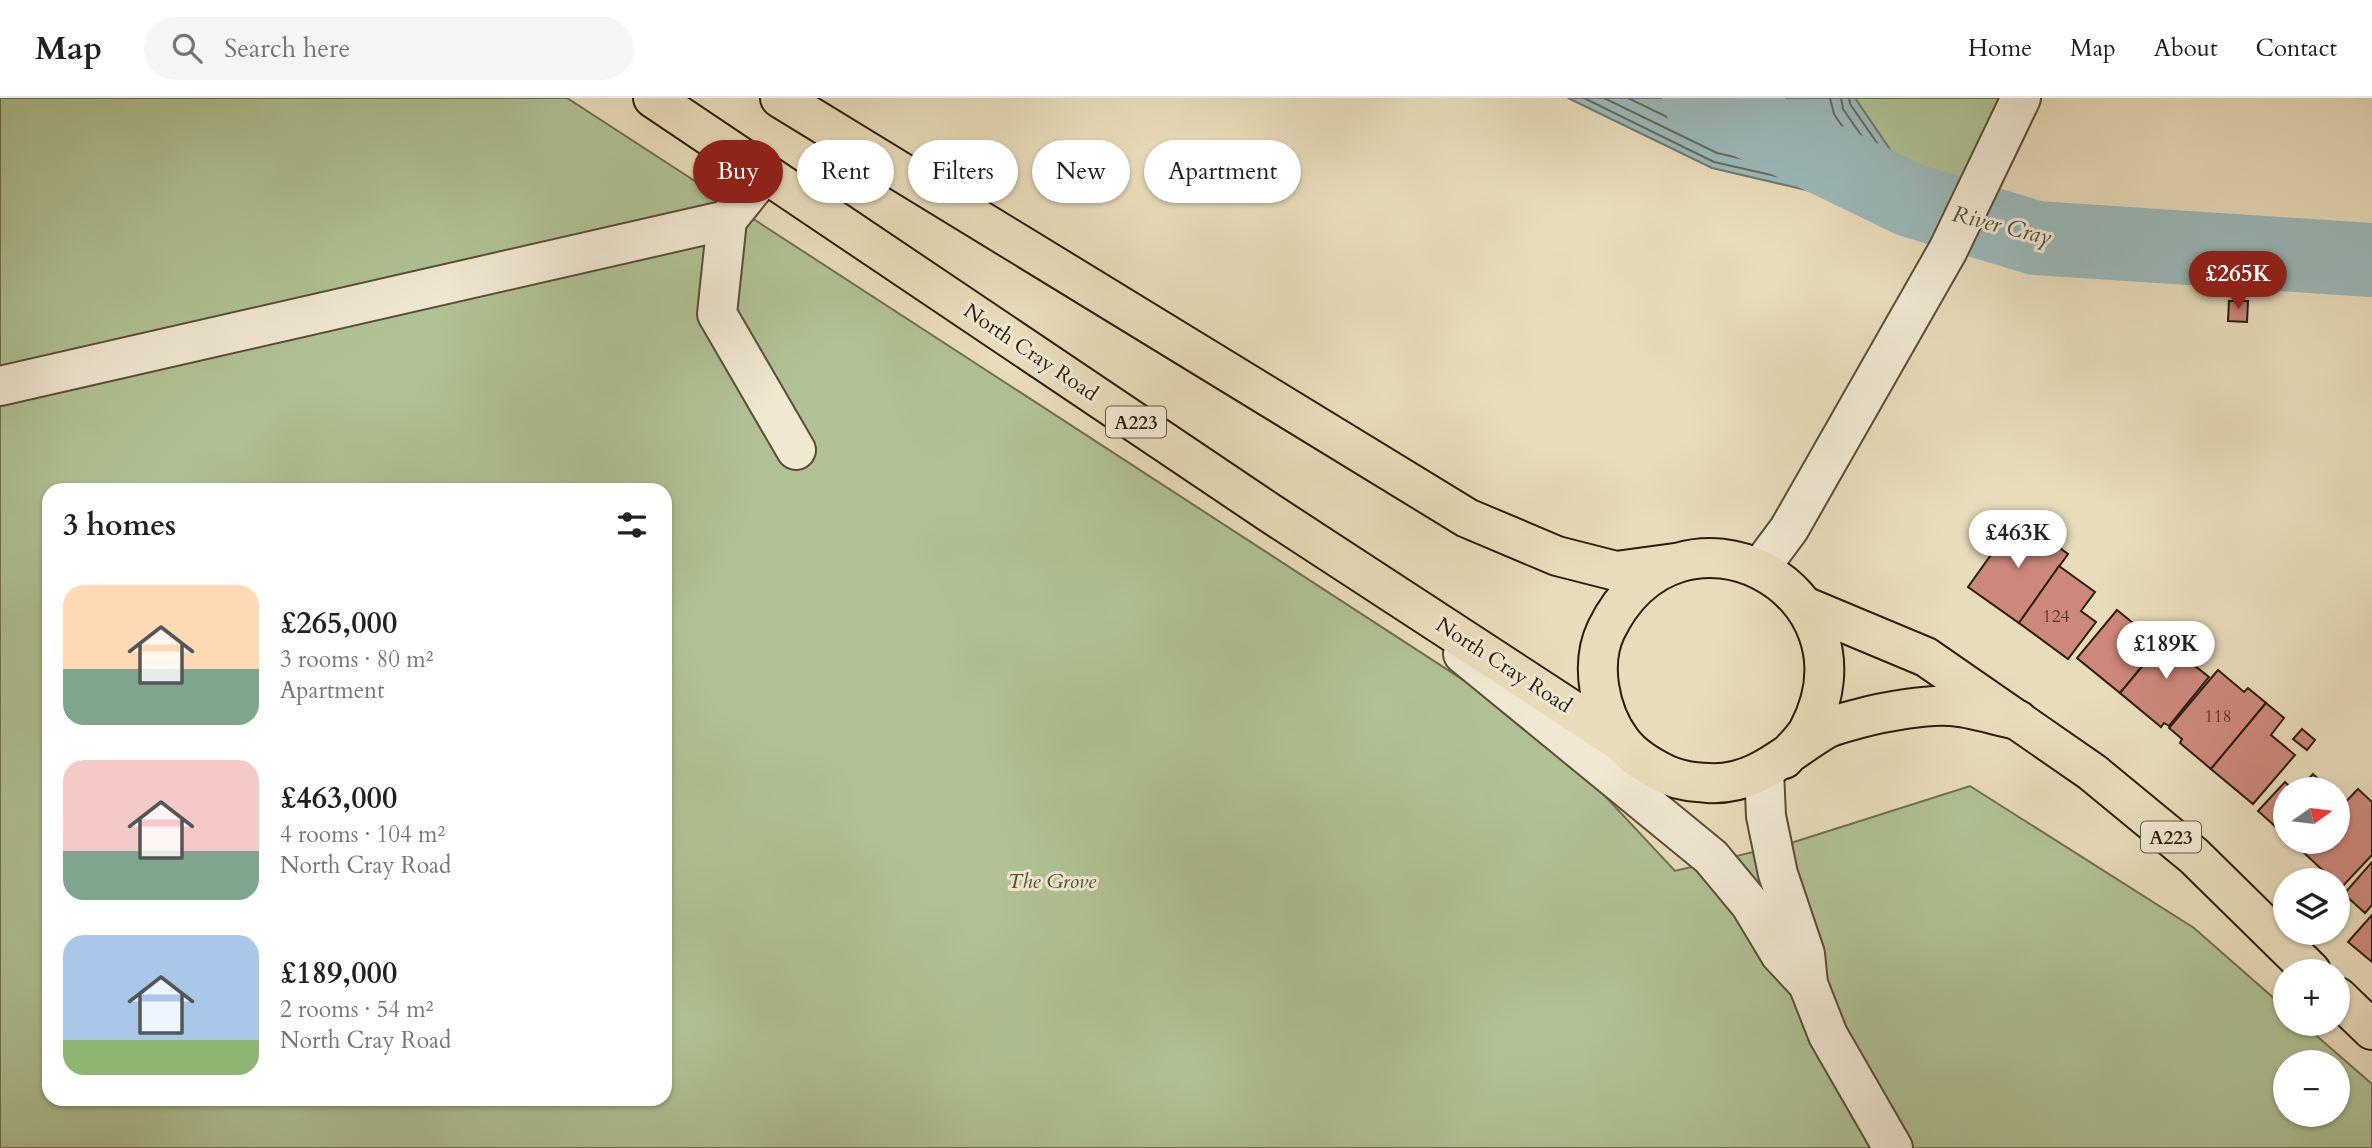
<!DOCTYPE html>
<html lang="en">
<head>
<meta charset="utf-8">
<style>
	body { margin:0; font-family:Cardo,serif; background:#f6f6f6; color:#202124; height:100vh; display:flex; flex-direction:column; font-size:26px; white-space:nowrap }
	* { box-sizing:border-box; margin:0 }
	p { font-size:23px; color:#757577 }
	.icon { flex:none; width:38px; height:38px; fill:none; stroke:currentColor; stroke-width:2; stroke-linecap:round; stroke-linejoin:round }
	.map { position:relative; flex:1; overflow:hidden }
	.panel { position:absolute; left:42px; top:385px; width:630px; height:623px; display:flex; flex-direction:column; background:#fff; border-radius:21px; box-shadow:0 2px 5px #0004 }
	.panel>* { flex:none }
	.hud { position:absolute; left:693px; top:42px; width:665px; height:63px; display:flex; gap:14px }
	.needle { width:46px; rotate:76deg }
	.fabs { position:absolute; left:2273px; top:679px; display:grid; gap:14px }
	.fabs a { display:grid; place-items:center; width:77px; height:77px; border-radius:50%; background:#fff; box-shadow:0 2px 5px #0004; font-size:35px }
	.price { position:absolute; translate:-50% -60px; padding:0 16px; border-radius:24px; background:#fff; color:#222; font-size:23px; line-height:46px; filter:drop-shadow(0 2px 4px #0008) }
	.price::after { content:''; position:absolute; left:50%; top:42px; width:21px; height:16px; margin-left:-10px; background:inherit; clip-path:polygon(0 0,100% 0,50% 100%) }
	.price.on { background:#8f2418; color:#fff }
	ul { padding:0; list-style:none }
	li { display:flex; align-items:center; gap:21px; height:175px; padding:0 21px }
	li span { display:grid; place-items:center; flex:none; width:196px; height:140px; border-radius:21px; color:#555 }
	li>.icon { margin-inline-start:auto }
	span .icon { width:84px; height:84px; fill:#fffc; stroke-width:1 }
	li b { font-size:30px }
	h2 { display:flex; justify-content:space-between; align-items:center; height:84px; padding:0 21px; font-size:30px }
	.tag { padding:0 24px; border-radius:32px; background:#fff; box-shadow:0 2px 5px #0004; font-size:24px; line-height:63px }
	.tag.on { background:#8f2418; color:#fff }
	header { display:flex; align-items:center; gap:42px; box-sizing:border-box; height:98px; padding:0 35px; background:#fff; border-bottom:2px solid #e0e0e0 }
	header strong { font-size:33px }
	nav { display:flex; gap:38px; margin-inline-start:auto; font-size:24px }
	.search { width:490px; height:63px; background:#f6f6f6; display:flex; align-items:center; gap:18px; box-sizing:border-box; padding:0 24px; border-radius:38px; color:#757577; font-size:26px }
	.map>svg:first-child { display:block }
	.green { fill:#b0c294; stroke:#6f704e; stroke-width:2; fill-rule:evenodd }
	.water { fill:#9bb9ba; stroke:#6f7b73; stroke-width:2 }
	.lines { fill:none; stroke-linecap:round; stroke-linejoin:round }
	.shore { stroke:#646b62; stroke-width:2 }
	.river { stroke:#9bb9ba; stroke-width:74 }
	.building { fill:#cd887b; stroke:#2e1d09; stroke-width:2 }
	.minor-casing { stroke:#5c4d35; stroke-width:42 }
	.major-casing { stroke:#2e1d09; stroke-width:42 }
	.minor { stroke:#f0e8d2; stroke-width:38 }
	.major { stroke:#e8dcba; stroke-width:38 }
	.labels { text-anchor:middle; stroke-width:6; stroke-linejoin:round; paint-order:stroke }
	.number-label { font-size:18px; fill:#563826 }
	.shield { fill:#f0e8d2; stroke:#685a45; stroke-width:2 }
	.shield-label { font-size:19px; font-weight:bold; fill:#2e1d09 }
	.street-label { font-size:21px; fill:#2e1d09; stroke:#f0e8d2 }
	.park-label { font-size:21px; font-style:italic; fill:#554f33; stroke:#f0e8d2 }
	.water-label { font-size:23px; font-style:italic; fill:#4f4c3e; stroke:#f0e8d2 }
</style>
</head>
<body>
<header>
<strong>Map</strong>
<div class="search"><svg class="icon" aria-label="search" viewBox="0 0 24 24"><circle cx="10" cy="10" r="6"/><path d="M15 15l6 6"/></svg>Search here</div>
<nav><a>Home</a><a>Map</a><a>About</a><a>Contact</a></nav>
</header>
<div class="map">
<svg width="2372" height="1050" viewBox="0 0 2372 1050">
	<rect width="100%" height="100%" fill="#e8dcba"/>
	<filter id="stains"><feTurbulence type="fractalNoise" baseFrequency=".00286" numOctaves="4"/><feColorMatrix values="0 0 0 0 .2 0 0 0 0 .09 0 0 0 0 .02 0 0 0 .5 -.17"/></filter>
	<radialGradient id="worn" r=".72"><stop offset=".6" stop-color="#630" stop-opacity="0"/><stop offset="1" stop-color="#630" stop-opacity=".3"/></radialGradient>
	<g class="green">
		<path d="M0,0H567L1548,637L1675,773L1794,744L1970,688L2194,830L2285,910L2286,926H2303L2372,986V1050H0ZM49,392H665V1001H49ZM2286,964H2338V1017H2286Z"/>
		<polygon points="1699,0 2021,0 1963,122 1910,102"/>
	</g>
	<polygon class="water" points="1568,0 1855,0 1915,88 1905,115 1712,70"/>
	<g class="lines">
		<g class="shore">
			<polyline points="1584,0 1714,64 1900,106 1907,88 1850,6 1849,0"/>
			<polyline points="1604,0 1717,55 1895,96 1897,89 1843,11 1841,0"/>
			<polyline points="1628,0 1721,45 1873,80 1874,75 1834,16 1830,0"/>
		</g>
		<polyline class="river" points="1699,0 1910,102 2036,140 2372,162"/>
	</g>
	<g class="building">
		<polygon points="2229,203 2248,203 2247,224 2228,223"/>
		<polygon points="2018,419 2068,456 2019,525 1968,489"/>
		<polygon points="2059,468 2095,494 2081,513 2096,524 2068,561 2019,525"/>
		<polygon points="2117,512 2160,547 2120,595 2077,560"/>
		<polygon points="2174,530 2191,544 2181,557 2209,579 2169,628 2164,625 2161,629 2120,595"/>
		<polygon points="2218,572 2244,594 2248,590 2266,605 2211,671 2180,645 2182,641 2169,630"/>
		<polygon points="2266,605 2284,620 2271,637 2295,657 2253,706 2211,671"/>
		<polygon points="2302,631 2315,642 2307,652 2293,641"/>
		<polygon points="2313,676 2329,691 2299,691"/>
		<polygon points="2285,684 2292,691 2286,691 2286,738 2258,713"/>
		<polygon points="2358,691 2372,704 2372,757 2341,790 2338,782 2333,782 2301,752 2309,744 2338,744 2338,712"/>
		<polygon points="2372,764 2372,807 2365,815 2344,796"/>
		<polygon points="2372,817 2372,864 2348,844"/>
	</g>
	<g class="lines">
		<g class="minor-casing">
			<g id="minor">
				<polyline points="727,122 717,216 796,352"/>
				<polyline points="0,288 727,122 765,75"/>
				<polyline points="1760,470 1789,431 1948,152 2021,0"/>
				<polyline points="1463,556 1711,759 1750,806 1780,856 1808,886"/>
				<polyline points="1764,673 1766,718 1778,776 1805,856 1808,886 1828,937 1893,1050"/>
			</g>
		</g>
		<g class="major-casing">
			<g id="major">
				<polyline points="653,0 1270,415 1621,644"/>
				<polyline points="780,0 1467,420 1557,458 1616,473 1675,465"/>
				<polyline points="1804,508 1926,559 2092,674 2194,758 2311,873"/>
				<path d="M1784,661C1792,652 1802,643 1808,633C1883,491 1679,382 1606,532C1590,566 1599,613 1621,643C1632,658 1650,669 1667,677C1681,683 1693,684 1708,685C1757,688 1786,654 1826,631C1836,626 1850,623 1861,620C1883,614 1928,606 1950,608C1972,609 1996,618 2018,622"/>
				<polyline points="2338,899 2372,932"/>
			</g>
		</g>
		<use href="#minor" class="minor"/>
		<use href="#major" class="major"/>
	</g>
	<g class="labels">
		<g class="number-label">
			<text x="2056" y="524">124</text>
			<text x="2218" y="624">118</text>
		</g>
		<g class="shield">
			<rect x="1106" y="308.5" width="60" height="31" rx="5"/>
			<rect x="2141" y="723.5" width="60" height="31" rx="5"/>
		</g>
		<g class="shield-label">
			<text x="1136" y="331">A223</text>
			<text x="2171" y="746">A223</text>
		</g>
		<g class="street-label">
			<text transform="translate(1031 254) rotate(34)" y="7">North Cray Road</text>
			<text transform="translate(1504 567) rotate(33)" y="7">North Cray Road</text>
		</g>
		<g class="park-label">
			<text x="1052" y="790">The Grove</text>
		</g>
		<g class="water-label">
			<text transform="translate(2002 127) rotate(14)" y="8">River Cray</text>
		</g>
	</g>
	<rect width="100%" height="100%" filter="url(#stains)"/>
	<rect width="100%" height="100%" fill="url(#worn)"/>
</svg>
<div class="fabs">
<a><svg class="needle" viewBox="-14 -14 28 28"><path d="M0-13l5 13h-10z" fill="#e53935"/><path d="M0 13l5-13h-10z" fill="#757577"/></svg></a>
<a><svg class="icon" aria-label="layers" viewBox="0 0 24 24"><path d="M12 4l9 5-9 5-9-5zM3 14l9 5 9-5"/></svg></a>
<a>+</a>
<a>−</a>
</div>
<b class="price on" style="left:2238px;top:213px">£265K</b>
<b class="price" style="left:2018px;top:472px">£463K</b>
<b class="price" style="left:2166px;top:583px">£189K</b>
<div class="hud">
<a class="tag on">Buy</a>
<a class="tag">Rent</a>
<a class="tag">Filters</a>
<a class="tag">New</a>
<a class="tag">Apartment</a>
</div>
<section class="panel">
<h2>3 homes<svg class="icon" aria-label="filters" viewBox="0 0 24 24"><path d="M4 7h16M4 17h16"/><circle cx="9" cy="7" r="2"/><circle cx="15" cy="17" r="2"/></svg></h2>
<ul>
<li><span style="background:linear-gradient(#ffd9b3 60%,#7fa58c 0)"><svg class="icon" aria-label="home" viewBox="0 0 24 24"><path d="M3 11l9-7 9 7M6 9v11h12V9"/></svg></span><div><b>£265,000</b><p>3 rooms · 80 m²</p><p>Apartment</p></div></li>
<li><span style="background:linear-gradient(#f6c9c9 65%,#7fa58c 0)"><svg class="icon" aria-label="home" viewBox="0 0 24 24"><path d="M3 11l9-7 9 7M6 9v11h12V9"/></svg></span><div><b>£463,000</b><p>4 rooms · 104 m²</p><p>North Cray Road</p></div></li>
<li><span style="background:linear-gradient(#a9c7e8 75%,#8fb573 0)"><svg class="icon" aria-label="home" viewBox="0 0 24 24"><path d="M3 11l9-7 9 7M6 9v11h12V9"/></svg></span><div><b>£189,000</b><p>2 rooms · 54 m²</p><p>North Cray Road</p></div></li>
</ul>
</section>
</div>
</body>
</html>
